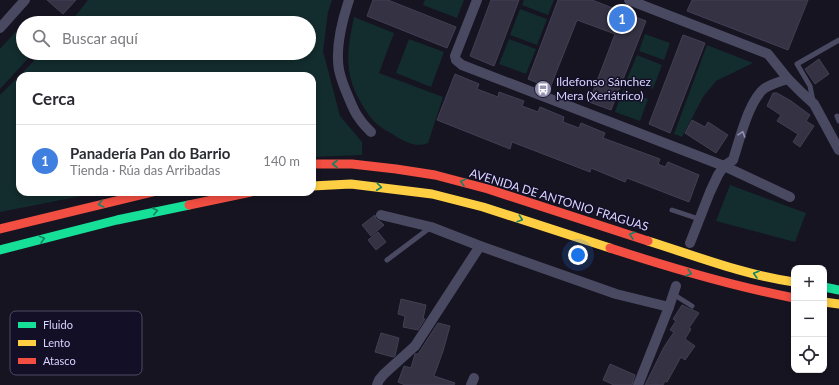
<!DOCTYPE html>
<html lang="es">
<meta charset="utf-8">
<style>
:root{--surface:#fff;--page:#f7f7f7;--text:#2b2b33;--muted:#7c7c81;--line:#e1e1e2;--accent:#9591b1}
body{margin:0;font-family:Lato,sans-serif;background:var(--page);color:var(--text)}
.controls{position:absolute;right:12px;bottom:12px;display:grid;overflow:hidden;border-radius:8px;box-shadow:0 2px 6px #0003}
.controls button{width:36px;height:36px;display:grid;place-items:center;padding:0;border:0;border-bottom:1px solid var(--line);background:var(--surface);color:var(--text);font:20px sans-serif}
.you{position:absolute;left:578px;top:255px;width:14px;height:14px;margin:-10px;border:3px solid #fff;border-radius:50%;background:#1a73e8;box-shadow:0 0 0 6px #1a73e833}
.badge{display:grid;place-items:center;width:26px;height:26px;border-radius:50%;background:var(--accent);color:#fff;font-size:13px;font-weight:700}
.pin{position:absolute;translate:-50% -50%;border:2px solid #fff;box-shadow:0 1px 4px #0006}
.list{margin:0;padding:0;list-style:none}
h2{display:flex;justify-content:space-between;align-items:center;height:52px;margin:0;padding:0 16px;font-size:17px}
h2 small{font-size:13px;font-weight:400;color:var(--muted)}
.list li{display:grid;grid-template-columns:26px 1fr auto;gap:12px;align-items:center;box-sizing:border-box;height:72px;padding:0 16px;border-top:1px solid var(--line)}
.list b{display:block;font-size:15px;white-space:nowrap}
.list p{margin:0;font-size:13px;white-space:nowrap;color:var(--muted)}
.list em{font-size:13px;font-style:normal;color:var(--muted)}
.icon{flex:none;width:22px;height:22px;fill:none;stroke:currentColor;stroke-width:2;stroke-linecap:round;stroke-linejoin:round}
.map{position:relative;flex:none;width:839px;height:385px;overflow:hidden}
.search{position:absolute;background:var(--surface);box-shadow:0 2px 6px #0003;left:16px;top:16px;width:300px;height:44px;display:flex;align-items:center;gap:10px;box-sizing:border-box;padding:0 14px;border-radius:22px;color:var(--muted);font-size:15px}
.panel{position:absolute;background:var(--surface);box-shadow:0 2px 6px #0003;left:16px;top:72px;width:300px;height:124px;border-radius:12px}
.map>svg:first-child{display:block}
.green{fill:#132c2d}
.building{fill:#343243;stroke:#433f54}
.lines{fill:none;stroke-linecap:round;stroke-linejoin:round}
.lane{stroke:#4a4962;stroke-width:5}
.street{stroke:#4a4962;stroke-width:10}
.fast{stroke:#16e098;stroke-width:9}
.slow{stroke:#ffcf43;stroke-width:9}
.jam{stroke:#f24e42;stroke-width:9}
.oneway{stroke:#928eb0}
.oneway2{stroke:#158265}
.labels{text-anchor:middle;stroke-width:3;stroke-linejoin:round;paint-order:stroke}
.poi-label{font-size:12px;fill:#d9d4ff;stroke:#130f26;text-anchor:start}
.street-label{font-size:12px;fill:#d9d4ff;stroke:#130f26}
.key{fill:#130f26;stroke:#4e4a67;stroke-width:1}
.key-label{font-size:11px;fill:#d9d4ff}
</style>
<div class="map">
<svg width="839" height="385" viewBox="0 0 839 385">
<rect width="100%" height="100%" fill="#161421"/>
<g class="green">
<polygon points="88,0 332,0 328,12 323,51 340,116 362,142 362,155 312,157 312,76 20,76 20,192 102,192 0,212 0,95 42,53 309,53 309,23 70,23"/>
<polygon points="425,0 464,0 457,18 423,5"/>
<polygon points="524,0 554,0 548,15 522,5"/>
<polygon points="520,9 547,19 537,45 510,35"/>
<path d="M354,17L394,33L379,73L443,97L428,143C415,148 405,142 394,135C389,132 383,129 378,125C372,120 367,113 363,106C343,74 347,51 354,17Z"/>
<polygon points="21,26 23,28 23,53 33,53 0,89 0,49"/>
<polygon points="645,34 670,43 664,60 639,51"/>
<polygon points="409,39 444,52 431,87 396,73"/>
<polygon points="509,39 536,49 526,74 499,64"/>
<polygon points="707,45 753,63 716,81 703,97 682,137 674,134"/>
<polygon points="637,55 662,65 653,89 627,79"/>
<polygon points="623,90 648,99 640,121 615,112"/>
<polygon points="730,185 806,213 795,242 716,221"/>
</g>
<g class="building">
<polygon points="47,0 76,0 63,14"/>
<polygon points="373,0 388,0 456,27 447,48 367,16"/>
<polygon points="491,0 519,0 494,66 470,56"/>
<polygon points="558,0 592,0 646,21 611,110 589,102 615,34 577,20 550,88 528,79"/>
<polygon points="692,0 808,0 788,50 687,11"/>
<polygon points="683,35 705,43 670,133 649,124"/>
<polygon points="819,59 829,74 815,84 805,69"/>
<polygon points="455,74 479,84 477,89 498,97 499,92 524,101 522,106 538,112 540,107 564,117 563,122 579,128 581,123 605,133 603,138 660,159 658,164 665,167 668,162 699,175 689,202 627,178 625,182 591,168 590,172 512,142 510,149 437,120"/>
<polygon points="773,93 777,93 791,101 810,115 806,121 814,126 800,147 793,142 798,134 777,121 781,115 767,106"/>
<polygon points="692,120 705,127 708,122 728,135 716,153 685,133"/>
<polygon points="375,215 376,219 381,222 384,225 371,236 362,225"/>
<polygon points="378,232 386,242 376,250 368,240"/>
<polygon points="401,299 426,305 423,319 425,319 418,330 403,327 405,316 398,314"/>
<polygon points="682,305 690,309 693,310 699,313 689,328 691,329 685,339 695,346 685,360 681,357 667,382 665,381 663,385 645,385 664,347 674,332 670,330 676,321 673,319"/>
<polygon points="438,323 450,326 443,351 434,376 455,383 454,385 405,385 398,382 404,366 411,368 415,354 418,354"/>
<polygon points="381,333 399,338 395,356 393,357 375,352"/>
<polygon points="610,364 635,375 632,385 614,385 603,380"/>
</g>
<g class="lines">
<g class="lane">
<polyline points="813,101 810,86 797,64 839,40"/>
<polyline points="837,116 839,121"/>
<polyline points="672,210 699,219"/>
<polyline points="387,260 431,227"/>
<polyline points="673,294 692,306"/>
</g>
<g class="street">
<path d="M349,0C342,21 335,47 339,70C341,79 344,87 348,96C351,103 354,112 359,118C362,123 367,128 371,132"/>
<polyline points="477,0 455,56 456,60 462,65 724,166 790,197"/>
<polyline points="629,0 768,54 788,79 801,92 814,104 839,150"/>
<polyline points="0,28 25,0"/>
<polyline points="381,215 431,227 480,246 616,294 669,307"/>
<path d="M690,243L710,192L718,175L724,166L733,160C739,142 749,99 765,88C772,84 781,81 788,79"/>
<polyline points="377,385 379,380 384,374 415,346 480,246"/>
<polyline points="471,385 474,378"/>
<polyline points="638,385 669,307 676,286"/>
</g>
<g class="fast">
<polyline points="0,250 117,220 189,205"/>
<polyline points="824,287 839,290"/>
</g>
<g class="slow">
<polyline points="312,186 351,184 432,194 483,207 610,248"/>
<path d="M648,241C696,256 744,275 794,282"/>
<polyline points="824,302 839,304"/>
</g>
<g class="jam">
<polyline points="312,164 352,164 396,169 435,175 488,189 648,241"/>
<polyline points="189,205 251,192"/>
<polyline points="0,229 153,192"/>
<path d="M610,248C671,268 732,286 794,298"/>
</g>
</g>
<defs><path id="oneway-chevron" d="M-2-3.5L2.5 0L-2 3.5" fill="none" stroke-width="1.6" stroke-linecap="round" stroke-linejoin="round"/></defs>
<use class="oneway" href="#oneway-chevron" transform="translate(742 134) rotate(-72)"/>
<g class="oneway2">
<use href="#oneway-chevron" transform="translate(335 164) rotate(-180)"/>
<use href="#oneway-chevron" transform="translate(463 182) rotate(-165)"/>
<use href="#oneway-chevron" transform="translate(379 187) rotate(6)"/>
<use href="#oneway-chevron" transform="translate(101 204) rotate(166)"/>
<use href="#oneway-chevron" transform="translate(155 211) rotate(-12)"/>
<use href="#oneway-chevron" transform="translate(520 219) rotate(18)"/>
<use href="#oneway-chevron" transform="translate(632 235) rotate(-163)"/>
<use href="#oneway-chevron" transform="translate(42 239) rotate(-15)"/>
<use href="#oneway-chevron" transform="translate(689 273) rotate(16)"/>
<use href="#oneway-chevron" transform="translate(756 274) rotate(-164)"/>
</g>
<defs>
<g id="bus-disc" transform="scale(0.9)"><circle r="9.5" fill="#9591b1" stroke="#130f26"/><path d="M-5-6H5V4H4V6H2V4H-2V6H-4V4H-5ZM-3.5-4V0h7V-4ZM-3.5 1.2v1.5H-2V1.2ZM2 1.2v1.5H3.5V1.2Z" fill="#fff"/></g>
</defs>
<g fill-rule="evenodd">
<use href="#bus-disc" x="543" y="89"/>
</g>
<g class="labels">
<g class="poi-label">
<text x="556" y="86">Ildefonso Sánchez<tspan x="556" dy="14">Mera (Xeriátrico)</tspan></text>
</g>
<g class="street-label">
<text transform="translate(559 200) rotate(17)" y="4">AVENIDA DE ANTONIO FRAGUAS</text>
</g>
</g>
<rect x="10" y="311" width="132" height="64" rx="6" class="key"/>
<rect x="18" y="322" width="18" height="6" fill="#16e098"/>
<rect x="18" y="340" width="18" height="6" fill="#ffcf43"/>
<rect x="18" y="358" width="18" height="6" fill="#f24e42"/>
<g class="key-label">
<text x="43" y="329">Fluido</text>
<text x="43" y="347">Lento</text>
<text x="43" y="365">Atasco</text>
</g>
</svg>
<div class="controls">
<button>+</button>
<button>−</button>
<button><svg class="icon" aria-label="locate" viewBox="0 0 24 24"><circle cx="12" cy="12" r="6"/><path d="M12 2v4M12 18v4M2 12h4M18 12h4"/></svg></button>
</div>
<div class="you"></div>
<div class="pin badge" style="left:622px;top:19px;background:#3f7fe0">1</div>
<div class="search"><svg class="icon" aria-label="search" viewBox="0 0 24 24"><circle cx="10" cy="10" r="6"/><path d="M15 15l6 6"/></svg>Buscar aquí</div>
<section class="panel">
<h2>Cerca<small></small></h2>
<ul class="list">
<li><span class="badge" style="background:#3f7fe0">1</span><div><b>Panadería Pan do Barrio</b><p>Tienda · Rúa das Arribadas</p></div><em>140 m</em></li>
</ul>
</section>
</div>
